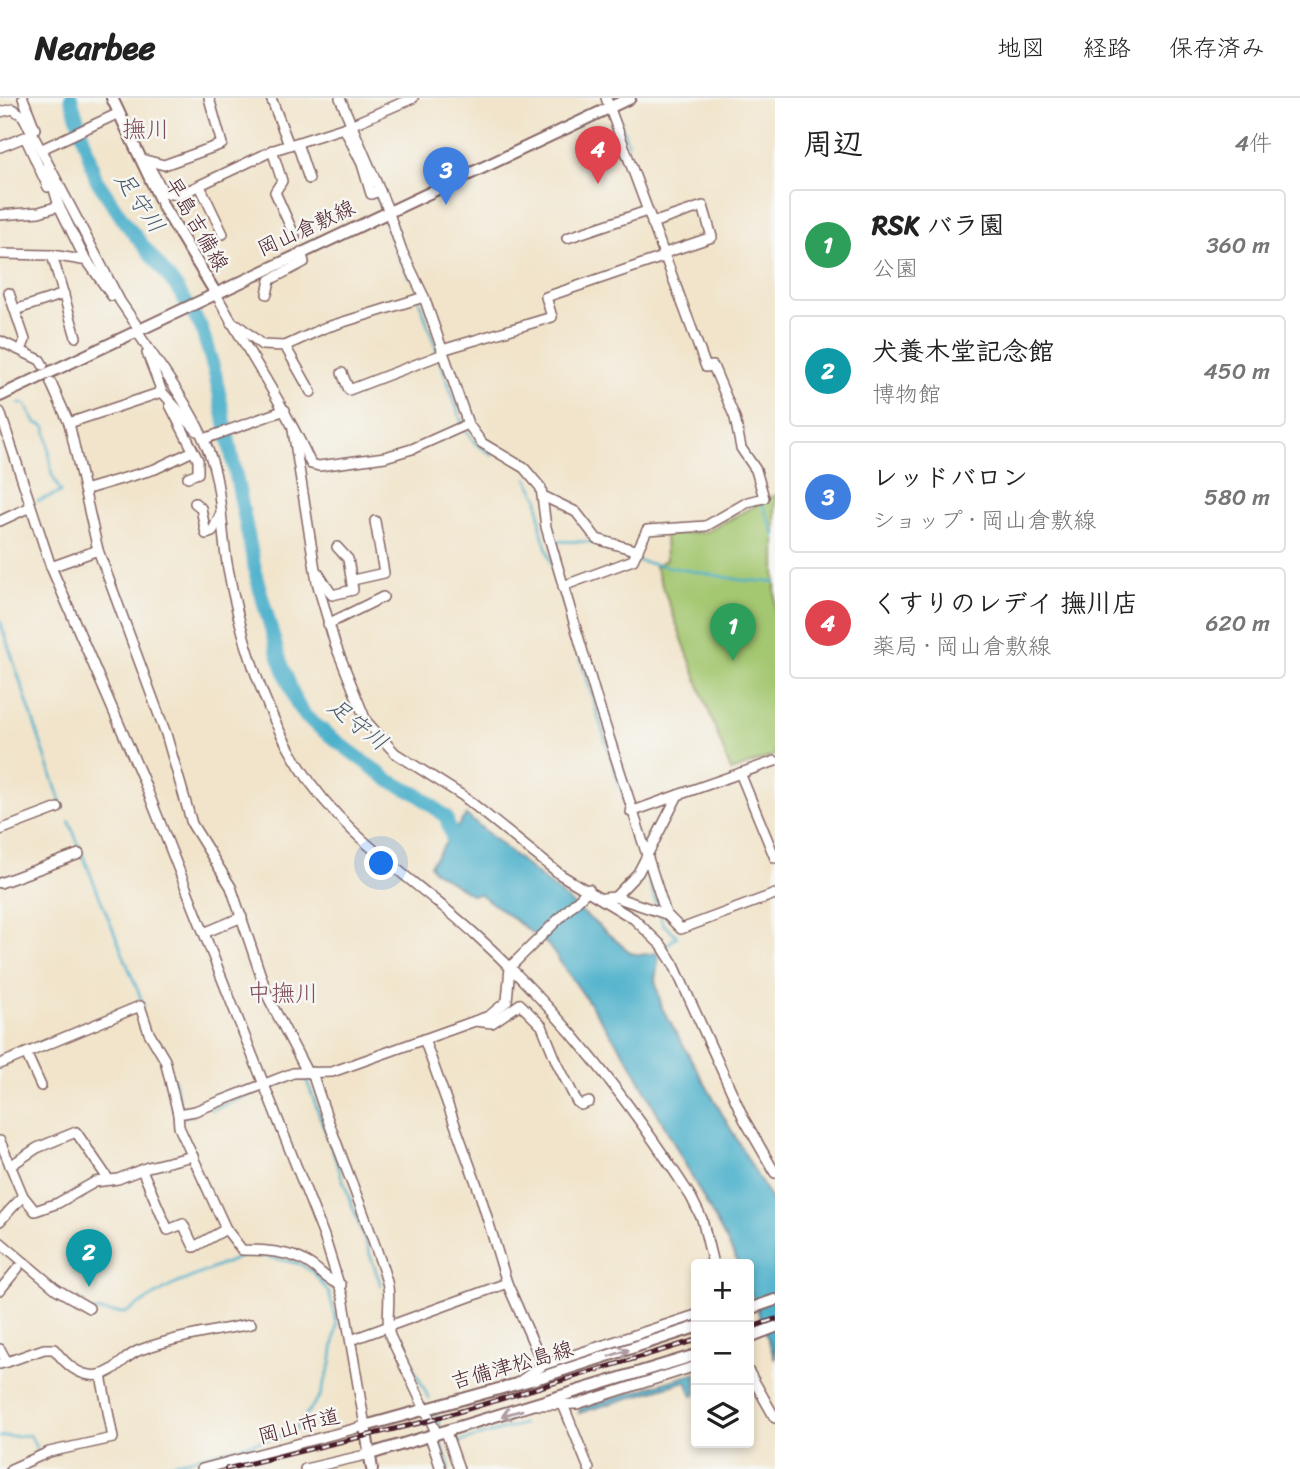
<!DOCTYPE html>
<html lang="ja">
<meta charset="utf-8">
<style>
:root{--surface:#fff;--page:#f2f2f2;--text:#222;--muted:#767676;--line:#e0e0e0;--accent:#2563eb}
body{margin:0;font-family:Sriracha,"Klee One",sans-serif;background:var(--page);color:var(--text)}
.controls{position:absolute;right:21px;bottom:21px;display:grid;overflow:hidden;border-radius:7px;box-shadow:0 4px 10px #0003}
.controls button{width:63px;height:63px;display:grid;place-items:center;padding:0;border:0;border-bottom:2px solid var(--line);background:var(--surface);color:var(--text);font:35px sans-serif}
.you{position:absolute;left:382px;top:766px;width:24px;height:24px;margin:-18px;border:5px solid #fff;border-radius:50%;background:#1a73e8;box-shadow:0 0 0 10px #1a73e833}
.badge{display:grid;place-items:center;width:46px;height:46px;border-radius:50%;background:var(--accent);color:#fff;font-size:23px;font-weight:700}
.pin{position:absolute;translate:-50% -58px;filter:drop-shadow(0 2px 4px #0008)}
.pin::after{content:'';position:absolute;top:37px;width:24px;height:21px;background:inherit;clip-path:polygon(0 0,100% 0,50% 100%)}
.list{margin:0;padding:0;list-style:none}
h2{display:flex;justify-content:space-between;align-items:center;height:91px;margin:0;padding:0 28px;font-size:30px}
h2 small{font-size:23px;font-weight:400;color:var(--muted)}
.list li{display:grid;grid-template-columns:46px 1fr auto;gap:21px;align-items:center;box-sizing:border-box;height:112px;margin:0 14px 14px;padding:0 14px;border:2px solid var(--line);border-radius:7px}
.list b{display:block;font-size:26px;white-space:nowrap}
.list p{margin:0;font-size:23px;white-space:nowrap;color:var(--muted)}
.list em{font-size:23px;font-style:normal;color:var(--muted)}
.icon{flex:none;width:38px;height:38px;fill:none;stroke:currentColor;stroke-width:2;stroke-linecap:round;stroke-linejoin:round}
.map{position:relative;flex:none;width:775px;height:1371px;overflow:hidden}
header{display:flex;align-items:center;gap:42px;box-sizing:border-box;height:98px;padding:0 35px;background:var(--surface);border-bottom:2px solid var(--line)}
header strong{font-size:33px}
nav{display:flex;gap:38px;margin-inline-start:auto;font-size:24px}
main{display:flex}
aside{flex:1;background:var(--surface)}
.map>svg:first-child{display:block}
.green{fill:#a4c771;stroke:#77734e;stroke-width:2}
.water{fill:#4cb0cb;stroke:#4b687b;stroke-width:2}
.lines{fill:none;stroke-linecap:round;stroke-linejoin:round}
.stream{stroke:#4cb0cb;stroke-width:2.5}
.river{stroke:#4cb0cb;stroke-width:14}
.minor-casing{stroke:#846463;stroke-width:12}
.major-casing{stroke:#846463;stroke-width:14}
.minor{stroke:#fff;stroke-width:9}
.major{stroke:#fff;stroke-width:10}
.rail-casing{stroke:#4a1f2b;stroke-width:5}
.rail{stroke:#f6f6f2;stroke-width:2.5;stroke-dasharray:8;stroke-linecap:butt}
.oneway{stroke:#ae9aa0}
.labels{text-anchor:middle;stroke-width:5;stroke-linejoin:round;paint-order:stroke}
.street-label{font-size:21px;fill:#4a1f2b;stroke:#f6f6f2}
.water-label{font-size:23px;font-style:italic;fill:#4b596b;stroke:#f6f6f2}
.quarter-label{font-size:24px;fill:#804b5b;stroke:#f6f6f2}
</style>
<header>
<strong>Nearbee</strong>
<nav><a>地図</a><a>経路</a><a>保存済み</a></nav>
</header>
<main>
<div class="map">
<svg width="775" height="1371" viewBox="0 0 775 1371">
<rect width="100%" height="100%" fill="#f6f6f2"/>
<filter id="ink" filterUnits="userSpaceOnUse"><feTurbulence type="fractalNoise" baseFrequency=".0143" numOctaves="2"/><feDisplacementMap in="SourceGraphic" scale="14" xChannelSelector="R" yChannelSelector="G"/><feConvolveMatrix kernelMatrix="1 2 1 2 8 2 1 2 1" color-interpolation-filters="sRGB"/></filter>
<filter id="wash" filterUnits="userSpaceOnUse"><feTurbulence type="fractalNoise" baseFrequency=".00686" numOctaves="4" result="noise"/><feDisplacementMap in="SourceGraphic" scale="28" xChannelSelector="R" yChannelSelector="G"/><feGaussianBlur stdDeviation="1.57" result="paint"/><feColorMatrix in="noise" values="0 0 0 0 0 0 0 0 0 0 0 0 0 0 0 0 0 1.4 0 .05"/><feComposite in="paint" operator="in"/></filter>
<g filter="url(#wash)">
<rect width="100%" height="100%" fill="#f1e4ca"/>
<polygon class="green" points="775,397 775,657 731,673 655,468 666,462 665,436 706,434"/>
<g class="water">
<polygon points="466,717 631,855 640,857 656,855 659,859 655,882 662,910 775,1109 775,1261 749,1188 749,1166 739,1166 630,964 576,886 548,847 480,796 472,797 433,772 430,767"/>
<polygon points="696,1275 696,1296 692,1298 686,1283 579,1315 580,1310"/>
</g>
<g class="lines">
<g class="stream">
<polyline points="615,9 628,46"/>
<polyline points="375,96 382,113"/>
<polyline points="384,119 397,155 410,180"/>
<polyline points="416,193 462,325"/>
<polyline points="697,233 710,266"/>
<polyline points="19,305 25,306 35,324 46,329 52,377 61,394 38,403"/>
<polyline points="465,331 476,346 493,357"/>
<polyline points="482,339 509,356"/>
<polyline points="529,370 546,382 550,399"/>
<polyline points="527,380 538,400 541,432 642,761"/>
<polyline points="761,402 775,438"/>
<polyline points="554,443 591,444 630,461"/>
<polyline points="637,463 741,482 775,484"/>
<polyline points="0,523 63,711"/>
<polyline points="69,723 144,908"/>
<polyline points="645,771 658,811"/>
<polyline points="660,817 663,826 677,838 666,848"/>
<polyline points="158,943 165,955"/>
<polyline points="174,981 179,1002"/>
<polyline points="275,988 298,979 307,983 381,1187"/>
<polyline points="211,1012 257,994"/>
<polyline points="182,1019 194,1017"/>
<polyline points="57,1197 82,1211"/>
<polyline points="91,1213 125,1215 171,1188 245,1157 258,1157 300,1166 314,1175 329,1195 337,1225 331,1266 320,1298 292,1335 151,1371"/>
<polyline points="393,1229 429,1301"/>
<polyline points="435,1315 440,1328"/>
<polyline points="0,1339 30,1337 39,1356"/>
<polyline points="66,1346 107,1337"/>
<polyline points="452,1346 523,1326"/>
<polyline points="442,1348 450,1371"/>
</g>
<polyline class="river" points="71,0 96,81 126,126 177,190 201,229 215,275 257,481 278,556 296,604 306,619 326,635 390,683 419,697 446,719 454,746 462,753"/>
</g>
</g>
<g filter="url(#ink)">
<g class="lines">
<g class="minor-casing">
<g id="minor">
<polyline points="23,0 35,31"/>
<polyline points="271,0 289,47"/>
<polyline points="340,0 386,107 402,153 424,199 468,326 482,345 524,370 541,390 546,429 597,602 666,816"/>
<polyline points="0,14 13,11 23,18 120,203 139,231"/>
<polyline points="344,30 362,66 371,96 380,93"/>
<polyline points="297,45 309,81"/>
<polyline points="0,49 25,39 48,89"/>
<polyline points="42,51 119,15"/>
<polyline points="272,52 282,83 275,94 295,139"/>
<polyline points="145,62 164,67 222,46 209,0"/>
<polyline points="149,68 164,95 179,97 274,52 346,29 413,0"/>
<polyline points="200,88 223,136"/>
<polyline points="59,108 83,157 112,198"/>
<polyline points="0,117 39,114 59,108 47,68"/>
<polyline points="652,125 703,108 712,139 662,156"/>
<polyline points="567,140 647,113"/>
<polyline points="0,156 52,157 88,163"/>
<polyline points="52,157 76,239"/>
<path d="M215,194C246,252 284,306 311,366L319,368L385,359L412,351L468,326"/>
<polyline points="9,195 25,242 21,252"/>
<polyline points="267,196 270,182 304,164 301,154"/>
<polyline points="15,212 64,196"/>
<polyline points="231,225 238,227 262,247 285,248 324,230 424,199"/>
<path d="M136,232C163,273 195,313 211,360C222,393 221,430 227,465C239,533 262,610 300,669C344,740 415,781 476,837C561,914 629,1002 691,1099L702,1121L713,1166"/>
<polyline points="0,243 40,262 43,267"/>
<polyline points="285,248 311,294"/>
<polyline points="442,252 552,219 546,199 663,159"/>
<polyline points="147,255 162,294 197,333"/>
<polyline points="342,275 349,292 443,256"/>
<polyline points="51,285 69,325 98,452 166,636 192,726 231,789 268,899 307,974"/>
<polyline points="170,307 198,362 198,375 188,379"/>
<polyline points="0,314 51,469 142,679 324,1138 343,1199 365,1328 202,1371"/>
<polyline points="69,325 162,294"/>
<polyline points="293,332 317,484 335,546 366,623 395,655 463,698 561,777 634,821 662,848 674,867 744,1021 775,1075"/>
<polyline points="204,341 285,312"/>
<polyline points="84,392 155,371 193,353"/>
<polyline points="543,398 576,414 597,441 638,453"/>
<polyline points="195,405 201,410 206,436 212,434 221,415"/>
<polyline points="0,423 30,409"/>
<polyline points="51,469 98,452"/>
<polyline points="318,475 332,497 353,492 348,461 337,449"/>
<polyline points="353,482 384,475 375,423"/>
<polyline points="563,488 633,462 647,432 706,428 748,404 764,400 756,372 741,350 735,320 713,268 706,269 606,0"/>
<polyline points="328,526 383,499"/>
<polyline points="740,675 775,760"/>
<polyline points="631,714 678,697"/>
<polyline points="0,732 58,710"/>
<polyline points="0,785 79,756"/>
<polyline points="615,799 666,816 681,831 775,796"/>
<polyline points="603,800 615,799 638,775 678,697 775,663"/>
<polyline points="204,835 242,819"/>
<polyline points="475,923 492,925 520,906 542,928 557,965 577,1004 581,1007 589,1004"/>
<polyline points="26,955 41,988"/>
<polyline points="0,966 140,908 149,935 165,962 178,1016"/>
<path d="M312,974C333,1045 366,1113 387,1184C392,1202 385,1220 390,1238L437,1336"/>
<polyline points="0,1043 23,1098 35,1113 58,1105 95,1084 118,1081 148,1069 193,1058"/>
<polyline points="10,1068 37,1050 76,1034 109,1082"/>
<polyline points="142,1072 168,1132 183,1126 194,1149 226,1131"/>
<polyline points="0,1123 23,1098"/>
<polyline points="0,1144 56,1191 89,1210"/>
<polyline points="507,1185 543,1267"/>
<path d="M341,1187C327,1183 320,1172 308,1165C289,1153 263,1152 242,1152L226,1131L179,1029L178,1016L195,1013L293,975L332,974L489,918L507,903L510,869L589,791"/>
<polyline points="0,1192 18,1170"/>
<polyline points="351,1242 507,1185 479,1093 424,941"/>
<polyline points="0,1251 7,1264 0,1266"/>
<path d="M7,1264L44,1251H54C65,1265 79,1280 99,1277C115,1275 125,1257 140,1252C176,1239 214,1233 251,1226"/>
<polyline points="749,1274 775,1320"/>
<polyline points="516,1286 543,1267 696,1217"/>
<polyline points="538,1307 577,1306 696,1268"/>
<polyline points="564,1309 589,1371"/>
<polyline points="446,1334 459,1371"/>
<polyline points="430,1338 441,1371"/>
<polyline points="11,1371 49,1354 113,1340 101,1277"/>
<polyline points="305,1371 370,1356"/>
</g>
</g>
<g class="major-casing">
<g id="major">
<polyline points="112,0 164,110 215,194"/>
<polyline points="0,298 630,0"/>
<polyline points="749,1211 775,1202"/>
<polyline points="749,1239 775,1229"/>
<polyline points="370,1356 696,1257"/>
<polyline points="372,1371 365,1328 542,1279 696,1229"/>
</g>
</g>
<use href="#minor" class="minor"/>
<use href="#major" class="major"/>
<g class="rail-casing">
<g id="rail">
<polyline points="749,1230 775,1221"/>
<polyline points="226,1371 428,1323 696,1242"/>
</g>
</g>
<use href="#rail" class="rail"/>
</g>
<defs><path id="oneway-shaft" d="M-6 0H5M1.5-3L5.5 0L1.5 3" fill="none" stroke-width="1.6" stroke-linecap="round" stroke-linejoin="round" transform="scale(1.75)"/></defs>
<g class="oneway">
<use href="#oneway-shaft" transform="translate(619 1255) rotate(-18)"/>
<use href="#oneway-shaft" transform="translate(512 1315) rotate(164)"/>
</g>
</g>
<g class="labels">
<g class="street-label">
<text transform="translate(197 126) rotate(60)" y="7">早島吉備線</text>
<text transform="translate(306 130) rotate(-25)" y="7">岡山倉敷線</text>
<text transform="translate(512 1267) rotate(-16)" y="7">吉備津松島線</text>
<text transform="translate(299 1328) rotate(-15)" y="7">岡山市道</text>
</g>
<g class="water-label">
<text transform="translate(140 104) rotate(55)" y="8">足守川</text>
<text transform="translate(358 626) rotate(38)" y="8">足守川</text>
</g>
<g class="quarter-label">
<text x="146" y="39">撫川</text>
<text x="283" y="903">中撫川</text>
</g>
</g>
</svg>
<div class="controls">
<button>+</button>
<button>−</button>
<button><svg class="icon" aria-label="layers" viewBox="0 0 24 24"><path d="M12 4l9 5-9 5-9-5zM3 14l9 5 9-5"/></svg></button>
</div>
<div class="you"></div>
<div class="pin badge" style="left:733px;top:563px;background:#2e9e5b">1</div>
<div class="pin badge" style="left:89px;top:1189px;background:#0f9aa8">2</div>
<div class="pin badge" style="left:446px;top:107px;background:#3f7fe0">3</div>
<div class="pin badge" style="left:598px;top:86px;background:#e0444e">4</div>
</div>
<aside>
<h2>周辺<small>4件</small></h2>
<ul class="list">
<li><span class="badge" style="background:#2e9e5b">1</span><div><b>RSK バラ園</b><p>公園</p></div><em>360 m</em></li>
<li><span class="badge" style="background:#0f9aa8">2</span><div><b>犬養木堂記念館</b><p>博物館</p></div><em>450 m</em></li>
<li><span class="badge" style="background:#3f7fe0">3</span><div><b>レッドバロン</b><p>ショップ · 岡山倉敷線</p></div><em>580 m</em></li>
<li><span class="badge" style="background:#e0444e">4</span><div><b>くすりのレデイ 撫川店</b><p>薬局 · 岡山倉敷線</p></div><em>620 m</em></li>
</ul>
</aside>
</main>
